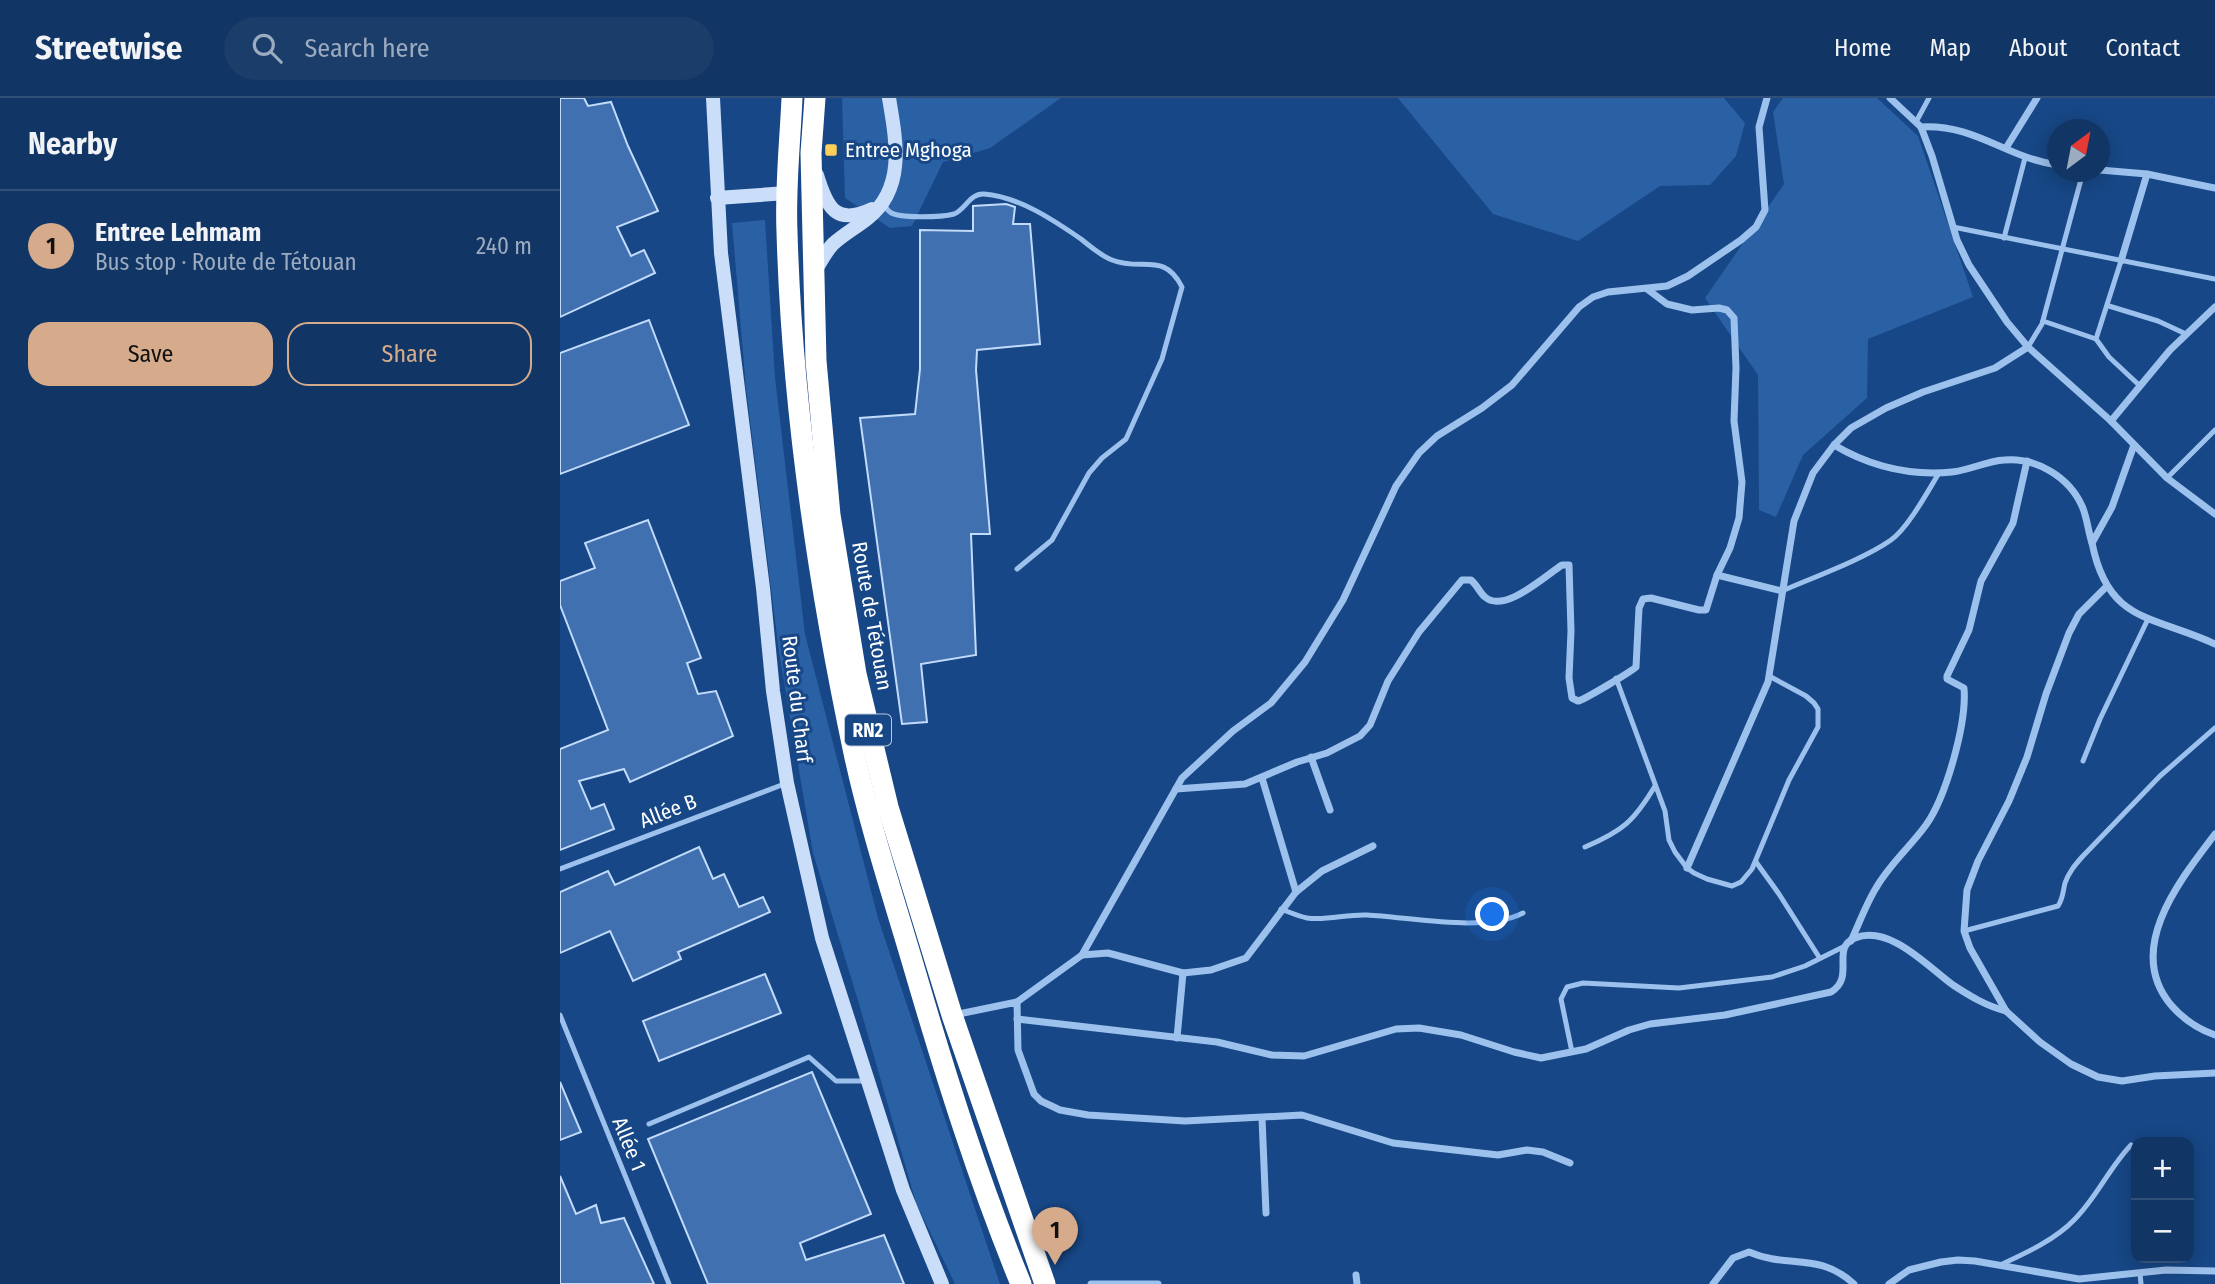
<!DOCTYPE html>
<meta charset="utf-8">
<style>
:root{--surface:#113564;--page:#1a3d6a;--text:#f1f3f6;--muted:#9cabbf;--line:#305078;--accent:#d6ab8b}
body{margin:0;font-family:"Fira Sans Condensed",sans-serif;background:var(--page);color:var(--text)}
.controls{position:absolute;right:21px;bottom:21px;display:grid;overflow:hidden;border-radius:14px;box-shadow:0 4px 18px #0003}
.controls button{width:63px;height:63px;display:grid;place-items:center;padding:0;border:0;border-bottom:2px solid var(--line);background:var(--surface);color:var(--text);font:35px sans-serif}
.compass{position:absolute;left:1487px;top:21px;width:63px;height:63px;border-radius:50%;background:var(--surface);box-shadow:0 4px 18px #0003;rotate:32deg}
.you{position:absolute;left:933px;top:817px;width:24px;height:24px;margin:-18px;border:5px solid #fff;border-radius:50%;background:#1a73e8;box-shadow:0 0 0 10px #1a73e833}
.badge{display:grid;place-items:center;width:46px;height:46px;border-radius:50%;background:var(--accent);color:#111;font-size:23px;font-weight:700}
.pin{position:absolute;translate:-50% -58px;filter:drop-shadow(0 2px 4px #0008)}
.pin::after{content:'';position:absolute;top:37px;width:24px;height:21px;background:inherit;clip-path:polygon(0 0,100% 0,50% 100%)}
.list{margin:0;padding:0;list-style:none}
h2{display:flex;justify-content:space-between;align-items:center;height:91px;margin:0;padding:0 28px;font-size:30px}
h2 small{font-size:23px;font-weight:400;color:var(--muted)}
.list li{display:grid;grid-template-columns:46px 1fr auto;gap:21px;align-items:center;box-sizing:border-box;height:112px;padding:0 28px;border-top:2px solid var(--line)}
.list b{display:block;font-size:26px;white-space:nowrap}
.list p{margin:0;font-size:23px;white-space:nowrap;color:var(--muted)}
.list em{font-size:23px;font-style:normal;color:var(--muted)}
.actions{display:flex;gap:14px;padding:21px 28px}
.actions a{flex:1;padding:16px 0;border:2px solid var(--accent);border-radius:21px;text-align:center;font-size:24px;color:var(--accent)}
.actions .main{background:var(--accent);color:#111}
.icon{flex:none;width:38px;height:38px;fill:none;stroke:currentColor;stroke-width:2;stroke-linecap:round;stroke-linejoin:round}
.map{position:relative;flex:none;width:1655px;height:1186px;overflow:hidden}
header{display:flex;align-items:center;gap:42px;box-sizing:border-box;height:98px;padding:0 35px;background:var(--surface);border-bottom:2px solid var(--line)}
header strong{font-size:33px}
nav{display:flex;gap:38px;margin-inline-start:auto;font-size:24px}
.search{width:490px;height:63px;background:var(--page);display:flex;align-items:center;gap:18px;box-sizing:border-box;padding:0 24px;border-radius:38px;color:var(--muted);font-size:26px}
main{display:flex}
aside{flex:1;background:var(--surface)}
.map>svg:first-child{display:block}
.green{fill:#2a60a4}
.building{fill:#4070af;stroke:#c2dbfa;stroke-width:2}
.lines{fill:none;stroke-linecap:round;stroke-linejoin:round}
.lane{stroke:#9dc1ed;stroke-width:5}
.street{stroke:#9dc1ed;stroke-width:7}
.secondary{stroke:#cadef9;stroke-width:14}
.highway{stroke:#fff;stroke-width:21}
.poi-dot{fill:#ffd059;stroke:#174786;stroke-width:2.5}
.labels{text-anchor:middle;stroke-width:6;stroke-linejoin:round;paint-order:stroke}
.shield{fill:#174786;stroke:#b9c8db;stroke-width:2}
.shield-label{font-size:19px;font-weight:bold;fill:#fff}
.poi-label{font-size:21px;fill:#fff;stroke:#174786;text-anchor:start}
.street-label{font-size:21px;fill:#fff;stroke:#174786}
</style>
<header>
<strong>Streetwise</strong>
<div class="search"><svg class="icon" aria-label="search" viewBox="0 0 24 24"><circle cx="10" cy="10" r="6"/><path d="M15 15l6 6"/></svg>Search here</div>
<nav><a>Home</a><a>Map</a><a>About</a><a>Contact</a></nav>
</header>
<main>
<aside>
<h2>Nearby<small></small></h2>
<ul class="list">
<li><span class="badge">1</span><div><b>Entree Lehmam</b><p>Bus stop · Route de Tétouan</p></div><em>240 m</em></li>
</ul>
<div class="actions"><a class="main">Save</a><a>Share</a></div>
</aside>
<div class="map">
<svg width="1655" height="1186" viewBox="0 0 1655 1186">
<rect width="100%" height="100%" fill="#174786"/>
<g class="green">
<polygon points="282,0 501,0 430,50 383,64 352,128 330,130 285,100"/>
<polygon points="838,0 1164,0 1185,25 1176,58 1150,87 1100,88 1018,143 933,116"/>
<polygon points="1223,0 1317,0 1358,38 1413,199 1308,241 1307,300 1243,357 1216,419 1199,412 1198,277 1145,200 1224,86 1213,14"/>
<polygon points="205,122 215,279 245,536 318,820 440,1186 395,1186 356,1105 299,906 253,755 219,554 186,290 172,125"/>
</g>
<g class="building">
<polygon points="0,0 24,0 28,8 51,4 68,48 98,113 57,129 71,158 84,152 95,175 0,219"/>
<polygon points="446,106 455,109 453,126 470,126 480,246 417,252 416,272 430,436 411,436 416,557 361,566 367,624 342,626 300,320 355,316 360,271 360,132 413,133 413,108"/>
<polygon points="89,222 129,327 0,376 0,255"/>
<polygon points="88,422 141,560 127,565 138,596 156,593 173,638 70,684 64,671 19,683 31,711 44,706 54,731 0,752 0,651 48,632 0,507 0,483 35,470 25,445"/>
<polygon points="139,749 153,781 164,776 179,809 203,799 210,814 118,854 121,861 73,883 50,833 0,855 0,794 48,773 55,787"/>
<polygon points="205,876 221,915 99,963 83,923"/>
<polygon points="252,974 311,1116 240,1145 246,1162 324,1137 344,1186 148,1186 88,1041"/>
<polygon points="0,984 21,1034 0,1042"/>
<polygon points="0,1078 16,1116 36,1107 41,1125 64,1120 94,1186 0,1186"/>
</g>
<g class="lines">
<g class="lane">
<polyline points="1356,24 1369,0"/>
<path d="M323,106C326,109 327,112 330,114C338,121 383,119 394,116C405,112 410,95 424,96C459,99 492,121 521,141C530,148 541,158 552,162C582,174 604,153 622,189L602,261L566,341L542,360L529,375L492,442L457,471"/>
<polyline points="1393,129 1655,181"/>
<polyline points="1444,140 1465,60"/>
<polyline points="1561,163 1536,241 1549,259 1579,287"/>
<polyline points="1549,208 1598,223 1626,236"/>
<polyline points="1483,223 1536,241"/>
<polyline points="1468,249 1482,226 1523,74"/>
<polyline points="1607,380 1655,332"/>
<path d="M1222,493C1254,479 1304,461 1331,442C1348,430 1368,393 1379,375"/>
<polyline points="1056,580 1105,713 1109,742 1115,754 1127,770 1134,775 1147,781 1172,788 1181,784 1192,771 1229,682 1258,629 1258,611 1254,605 1246,598 1209,578"/>
<polyline points="1523,663 1540,621 1588,521"/>
<path d="M1025,749C1063,733 1074,723 1095,688"/>
<polyline points="1196,764 1219,796 1259,859"/>
<polyline points="0,771 227,685"/>
<path d="M721,811C729,814 738,818 747,820C766,823 787,816 807,817C850,819 924,835 963,815"/>
<path d="M1404,833L1498,808C1503,801 1503,793 1505,785C1509,774 1515,767 1522,759L1600,678L1655,630"/>
<polyline points="0,917 109,1186"/>
<polyline points="1012,954 1001,901 1007,889 1023,885 1119,890 1212,879 1245,868 1285,848"/>
<polyline points="89,1026 249,959 276,983 306,983"/>
<path d="M1440,1167C1466,1155 1495,1142 1515,1121C1537,1099 1549,1070 1571,1047"/>
<polyline points="1580,1175 1581,1186"/>
</g>
<g class="street">
<polyline points="1330,0 1361,29 1372,58 1397,142 1409,167 1447,224 1468,249 1551,323 1607,380 1655,416"/>
<path d="M1361,29C1416,26 1446,60 1498,67"/>
<polyline points="1446,50 1477,0"/>
<polyline points="1540,72 1587,76 1655,90"/>
<polyline points="1561,163 1587,76"/>
<polyline points="1087,191 1107,206 1132,212 1159,210 1167,212 1174,220 1176,270 1174,323 1182,384 1179,420 1170,450 1157,477 1222,493"/>
<polyline points="1551,323 1610,252 1655,209"/>
<path d="M1274,347C1311,369 1349,378 1392,374C1410,372 1427,363 1444,362C1476,359 1509,379 1522,408C1527,419 1528,433 1532,445L1552,409L1574,347"/>
<path d="M1532,445C1548,525 1592,517 1655,546"/>
<polyline points="1546,489 1519,516 1509,535 1486,596 1467,659 1449,703 1418,763 1407,792 1404,833 1410,850 1446,913 1480,944 1511,966 1538,979 1562,983 1595,978 1655,975"/>
<polyline points="751,659 770,712"/>
<polyline points="702,680 736,794"/>
<path d="M616,691L685,686L737,664L767,655L800,638L810,627L828,583L859,534L902,482H911C917,487 920,495 925,499C944,516 985,478 1002,467H1009L1011,533L1009,580L1012,600L1018,603C1024,602 1072,573 1076,569L1079,510L1083,501L1091,500L1139,512H1146L1157,477"/>
<path d="M1655,736C1620,782 1564,851 1611,907C1623,921 1638,931 1655,937"/>
<polyline points="1127,770 1208,584 1234,423 1253,375 1274,347 1291,330 1326,310 1363,294 1435,270 1468,249"/>
<path d="M1291,843C1299,826 1306,806 1316,790C1329,767 1350,749 1366,727C1386,699 1407,625 1404,590L1387,581V578L1409,532L1421,483L1453,425L1467,363"/>
<polyline points="522,857 622,680 673,633 711,605 745,564 783,502 836,388 859,355 877,338 922,310 952,287 1019,209 1033,199 1048,194 1107,188 1128,178 1181,142 1196,129 1205,112 1199,29 1207,0"/>
<polyline points="457,904 522,857 548,855 623,875 651,872 686,860 736,794 762,773 813,748"/>
<polyline points="394,917 457,904 458,952 474,996 481,1003 500,1012 528,1017 625,1023 742,1017 833,1045 938,1057 967,1052 983,1054 1010,1065"/>
<path d="M457,921L657,944L712,957L744,958L836,931L859,930L901,937L954,954L981,960L1026,951L1069,932L1090,926L1165,917L1271,894C1296,879 1270,850 1295,840C1330,826 1369,870 1393,887C1410,898 1426,908 1446,913"/>
<polyline points="617,940 623,875"/>
<polyline points="702,1020 706,1115"/>
<polyline points="796,1177 797,1186"/>
<polyline points="531,1186 598,1186"/>
<path d="M1153,1186L1173,1160L1189,1154C1228,1171 1258,1153 1294,1186"/>
<polyline points="1329,1186 1349,1172 1381,1164 1398,1162 1415,1163 1519,1181 1606,1172 1655,1173"/>
</g>
<g class="secondary">
<polyline points="153,0 161,155 203,490 213,593 227,685 262,840 343,1092 382,1186"/>
<path d="M257,77C267,110 276,128 312,111"/>
<polyline points="157,100 227,95"/>
<path d="M255,173C261,164 266,153 273,146C284,136 297,129 308,120C346,90 336,42 329,0"/>
</g>
<g class="highway">
<path d="M232,0C230,45 225,90 227,134C232,309 258,485 294,655C310,729 334,801 355,873C386,979 419,1084 461,1186"/>
<polyline points="255,0 251,55 256,263 270,417 296,576 328,709 392,917 485,1186"/>
</g>
</g>
<rect class="poi-dot" x="264" y="45" width="14" height="14" rx="3.5"/>
<g class="labels">
<rect class="shield" x="285" y="616.5" width="46" height="31" rx="5"/>
<g class="shield-label">
<text x="308" y="639">RN2</text>
</g>
<g class="poi-label">
<text x="285" y="59">Entree Mghoga</text>
</g>
<g class="street-label">
<text transform="translate(312 518) rotate(80)" y="7">Route de Tétouan</text>
<text transform="translate(237 601) rotate(83)" y="7">Route du Charf</text>
<text transform="translate(108 713) rotate(-21)" y="7">Allée B</text>
<text transform="translate(69 1046) rotate(68)" y="7">Allée 1</text>
</g>
</g>
</svg>
<div class="controls">
<button>+</button>
<button>−</button>
</div>
<svg class="compass" viewBox="-18 -18 36 36"><path d="M0-13l5 13h-10z" fill="#e53935"/><path d="M0 13l5-13h-10z" fill="#9cabbf"/></svg>
<div class="you"></div>
<div class="pin badge" style="left:495px;top:1167px">1</div>
</div>
</main>
